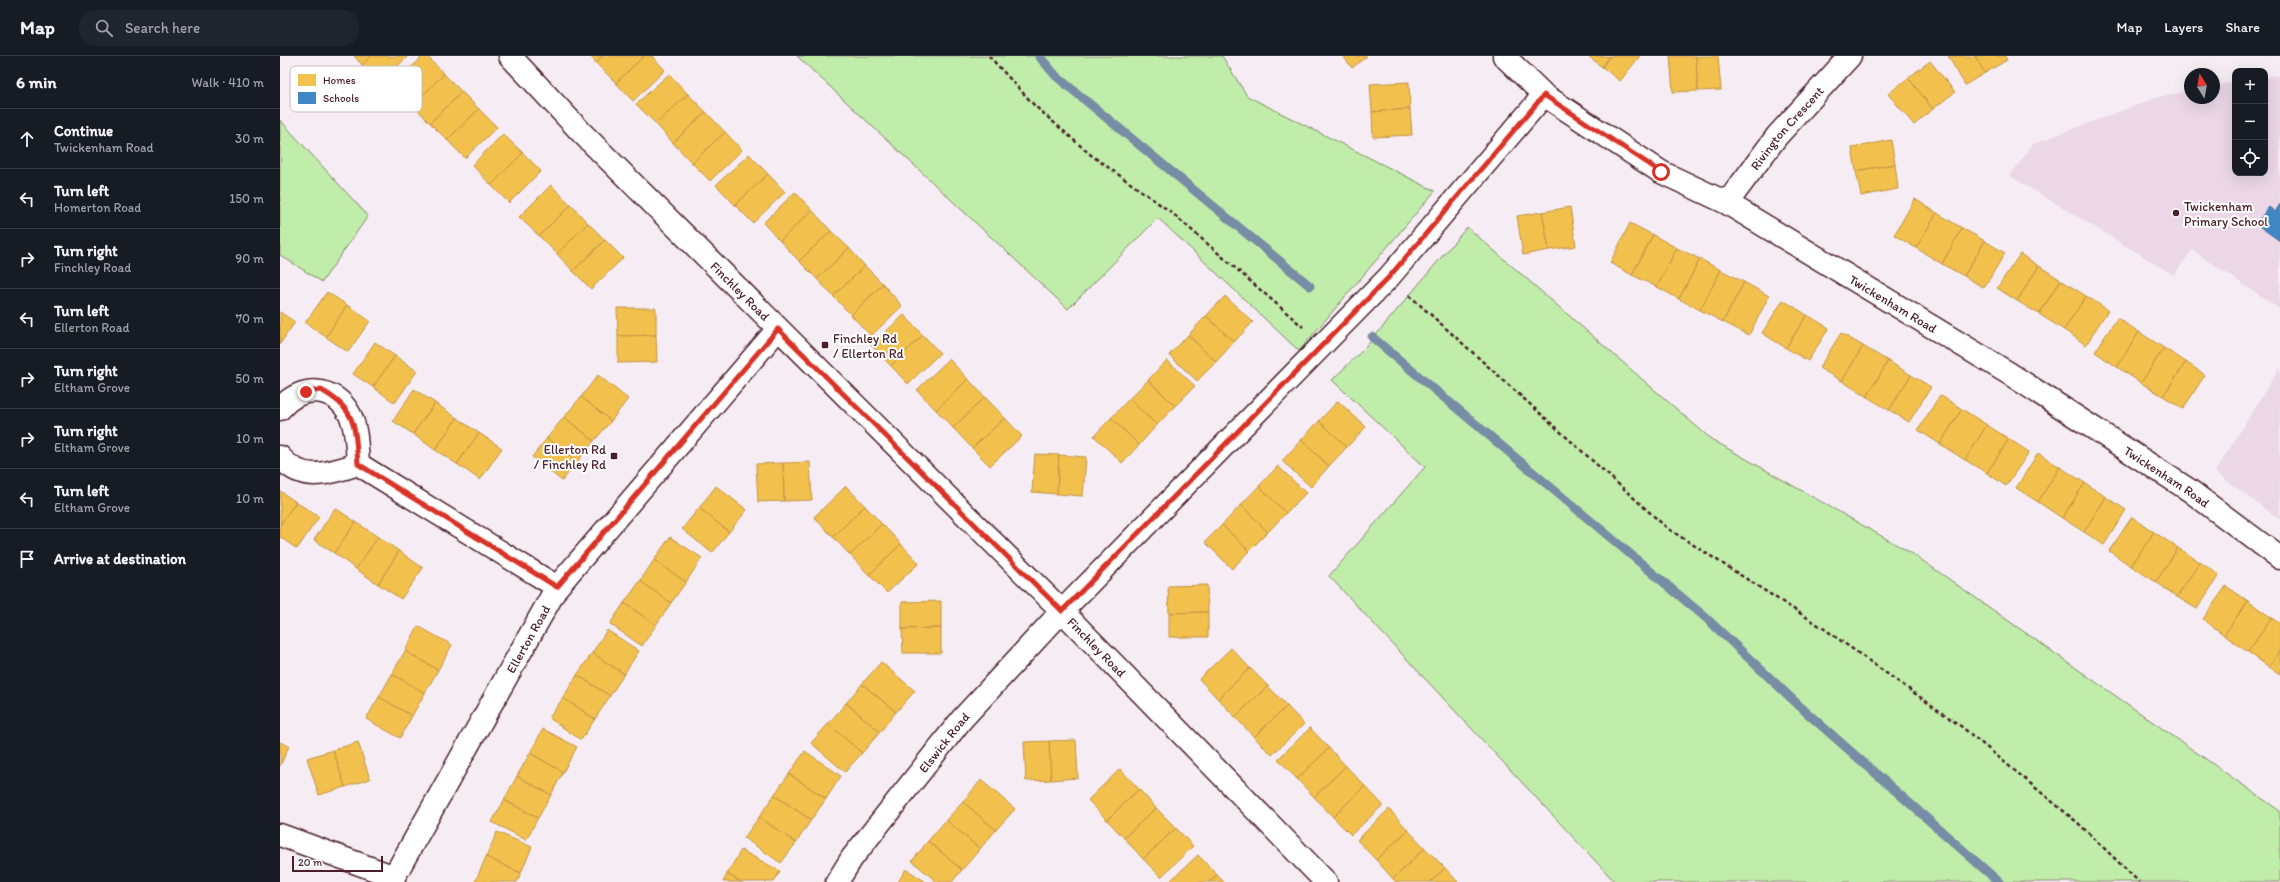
<!DOCTYPE html>
<meta charset="utf-8">
<style>
:root{--surface:#171b24;--page:#20242c;--text:#f1f3f6;--muted:#9ea1a6;--line:#363941}
body{margin:0;font-family:Itim,sans-serif;background:var(--page);color:var(--text)}
.controls{position:absolute;right:12px;top:12px;display:grid;overflow:hidden;border-radius:8px;box-shadow:0 4px 16px #0002}
.controls button{width:36px;height:36px;display:grid;place-items:center;padding:0;border:0;border-bottom:1px solid var(--line);background:var(--surface);color:var(--text);font:20px sans-serif}
.compass{position:absolute;left:1904px;top:12px;width:36px;height:36px;border-radius:50%;background:var(--surface);box-shadow:0 4px 16px #0002;rotate:349deg}
.scale{position:absolute;left:12px;bottom:10px;width:91px;box-sizing:border-box;padding-left:4px;border:2px solid #4a1f2b;border-top:0;font-size:11px;line-height:14px;white-space:nowrap;color:#4a1f2b;-webkit-text-stroke:3px #fff;paint-order:stroke}
.stop{position:absolute;width:12px;height:12px;margin:-9px;border:3px solid #d93025;border-radius:50%;background:#fff}
.stop.end{background:#d93025;border-color:#fff;box-shadow:0 1px 4px #0008}
.list{margin:0;padding:0;list-style:none}
h2{display:flex;justify-content:space-between;align-items:center;height:52px;margin:0;padding:0 16px;font-size:17px}
h2 small{font-size:13px;font-weight:400;color:var(--muted)}
.list li{display:grid;grid-template-columns:26px 1fr auto;gap:12px;align-items:center;box-sizing:border-box;height:60px;padding:0 16px;border-top:1px solid var(--line)}
.list b{display:block;font-size:15px;white-space:nowrap}
.list p{margin:0;font-size:13px;white-space:nowrap;color:var(--muted)}
.list em{font-size:13px;font-style:normal;color:var(--muted)}
.icon{flex:none;width:22px;height:22px;fill:none;stroke:currentColor;stroke-width:2;stroke-linecap:round;stroke-linejoin:round}
.map{position:relative;flex:none;width:2000px;height:826px;overflow:hidden}
header{display:flex;align-items:center;gap:24px;box-sizing:border-box;height:56px;padding:0 20px;background:var(--surface);border-bottom:1px solid var(--line)}
header strong{font-size:19px}
nav{display:flex;gap:22px;margin-inline-start:auto;font-size:14px}
.search{width:280px;height:36px;background:var(--page);display:flex;align-items:center;gap:10px;box-sizing:border-box;padding:0 14px;border-radius:16px;color:var(--muted);font-size:15px}
main{display:flex}
aside{flex:1;background:var(--surface)}
.map>svg:first-child{display:block}
.built{fill:#ebd7e6}
.green{fill:#c0edaa;stroke:#85866a}
.homes{fill:#f2c14e;stroke:#c09044}
.schools{fill:#3f88c5;stroke:#426897}
.lines{fill:none;stroke-linecap:round;stroke-linejoin:round}
.stream{stroke:#778ca5;stroke-width:9}
.minor-casing{stroke:#4a1f2b;stroke-width:25}
.path{stroke:#4a1f2b;stroke-width:2.5;stroke-dasharray:4 3;stroke-linecap:butt}
.minor{stroke:#fff;stroke-width:22}
.route{stroke:#d93025;stroke-width:5}
.poi-dot{fill:#4a1f2b;stroke:#fff;stroke-width:1.5}
.labels{text-anchor:middle;stroke-width:4;stroke-linejoin:round;paint-order:stroke}
.street-label{font-size:13px;fill:#4a1f2b;stroke:#fff}
.poi-label{font-size:13px;fill:#4a1f2b;stroke:#fff;text-anchor:start}
.key{fill:#fff;stroke:#c9bcbf;stroke-width:1}
.key-label{font-size:11px;fill:#4a1f2b}
</style>
<header>
<strong>Map</strong>
<div class="search"><svg class="icon" aria-label="search" viewBox="0 0 24 24"><circle cx="10" cy="10" r="6"/><path d="M15 15l6 6"/></svg>Search here</div>
<nav><a>Map</a><a>Layers</a><a>Share</a></nav>
</header>
<main>
<aside>
<h2>6 min<small>Walk · 410 m</small></h2>
<ul class="list">
<li><svg class="icon" aria-label="ahead" viewBox="0 0 24 24"><path d="M12 20V5M6 11l6-6 6 6"/></svg><div><b>Continue</b><p>Twickenham Road</p></div><em>30 m</em></li>
<li><svg class="icon" aria-label="left" viewBox="0 0 24 24"><path d="M17 20v-9H6M10 6l-5 5 5 5"/></svg><div><b>Turn left</b><p>Homerton Road</p></div><em>150 m</em></li>
<li><svg class="icon" aria-label="right" viewBox="0 0 24 24"><path d="M7 20v-9h11M14 6l5 5-5 5"/></svg><div><b>Turn right</b><p>Finchley Road</p></div><em>90 m</em></li>
<li><svg class="icon" aria-label="left" viewBox="0 0 24 24"><path d="M17 20v-9H6M10 6l-5 5 5 5"/></svg><div><b>Turn left</b><p>Ellerton Road</p></div><em>70 m</em></li>
<li><svg class="icon" aria-label="right" viewBox="0 0 24 24"><path d="M7 20v-9h11M14 6l5 5-5 5"/></svg><div><b>Turn right</b><p>Eltham Grove</p></div><em>50 m</em></li>
<li><svg class="icon" aria-label="right" viewBox="0 0 24 24"><path d="M7 20v-9h11M14 6l5 5-5 5"/></svg><div><b>Turn right</b><p>Eltham Grove</p></div><em>10 m</em></li>
<li><svg class="icon" aria-label="left" viewBox="0 0 24 24"><path d="M17 20v-9H6M10 6l-5 5 5 5"/></svg><div><b>Turn left</b><p>Eltham Grove</p></div><em>10 m</em></li>
<li><svg class="icon" aria-label="arrive" viewBox="0 0 24 24"><path d="M6 21V4h12l-3 4 3 4H6"/></svg><div><b>Arrive at destination</b></div></li>
</ul>
</aside>
<div class="map">
<svg width="2000" height="826" viewBox="0 0 2000 826">
<rect width="100%" height="100%" fill="#f6edf4"/>
<filter id="ink" filterUnits="userSpaceOnUse"><feTurbulence type="fractalNoise" baseFrequency=".025" numOctaves="2"/><feDisplacementMap in="SourceGraphic" scale="8" xChannelSelector="R" yChannelSelector="G"/><feConvolveMatrix kernelMatrix="1 2 1 2 8 2 1 2 1" color-interpolation-filters="sRGB"/></filter>
<g filter="url(#ink)">
<g class="built">
<polygon points="2000,19 2000,253 1912,194 1894,219 1730,120 1753,88 1878,41 1910,35 1910,42 1934,42 1934,30 1955,26 1955,117 1985,117 1985,21"/>
<polygon points="2000,311 2000,464 1935,416"/>
</g>
<g class="green">
<polygon points="517,0 942,0 967,40 1155,135 1019,295 878,162 788,253"/>
<polygon points="0,64 88,160 42,226 0,199"/>
<polygon points="1187,171 1431,383 1633,498 2000,755 2000,826 1335,826 1049,520 1145,411 1052,324 1084,293"/>
</g>
<g class="homes">
<polygon points="74,0 91,0 82,9"/>
<polygon points="91,0 128,0 100,27 82,9"/>
<polygon points="143,0 147,0 164,18 133,49 113,29"/>
<polygon points="310,0 323,0 316,7"/>
<polygon points="323,0 364,0 336,27 316,7"/>
<polygon points="364,0 372,0 385,14 353,45 336,27"/>
<polygon points="1063,0 1087,0 1072,12"/>
<polygon points="1308,0 1330,0 1322,11"/>
<polygon points="1330,0 1360,0 1340,25 1322,11"/>
<polygon points="1390,0 1416,0 1418,35 1393,36"/>
<polygon points="1416,0 1438,0 1441,34 1418,35"/>
<polygon points="1668,0 1695,0 1705,17 1685,29"/>
<polygon points="1695,0 1725,0 1727,4 1705,17"/>
<polygon points="1650,5 1675,36 1653,53 1628,22"/>
<polygon points="164,18 182,36 150,67 133,49"/>
<polygon points="389,18 408,38 376,68 356,48"/>
<polygon points="1628,22 1653,53 1634,69 1608,38"/>
<polygon points="1129,26 1130,53 1092,56 1090,28"/>
<polygon points="182,36 199,53 167,84 150,67"/>
<polygon points="408,38 426,56 393,87 376,68"/>
<polygon points="199,53 217,71 185,102 167,84"/>
<polygon points="1130,53 1132,79 1093,81 1092,56"/>
<polygon points="426,56 445,76 412,107 393,87"/>
<polygon points="445,76 462,94 430,125 412,107"/>
<polygon points="223,78 243,97 211,129 192,109"/>
<polygon points="1611,84 1615,108 1576,115 1572,92"/>
<polygon points="243,97 261,115 229,147 211,129"/>
<polygon points="469,98 488,118 455,149 436,129"/>
<polygon points="1615,108 1618,133 1581,140 1576,115"/>
<polygon points="488,118 505,136 473,167 455,149"/>
<polygon points="271,129 291,149 259,180 239,161"/>
<polygon points="515,136 532,154 500,185 483,167"/>
<polygon points="1635,143 1657,157 1636,192 1614,179"/>
<polygon points="291,149 308,167 277,198 259,180"/>
<polygon points="1290,151 1296,190 1269,194 1262,156"/>
<polygon points="532,154 551,175 519,205 500,185"/>
<polygon points="1262,156 1269,194 1243,199 1237,160"/>
<polygon points="1657,157 1682,172 1662,208 1636,192"/>
<polygon points="308,167 325,184 293,215 277,198"/>
<polygon points="1350,167 1373,179 1352,219 1330,207"/>
<polygon points="1682,172 1705,185 1684,220 1662,208"/>
<polygon points="551,175 569,192 537,223 519,205"/>
<polygon points="1373,179 1397,192 1377,231 1352,219"/>
<polygon points="325,184 343,202 311,233 293,215"/>
<polygon points="1705,185 1725,197 1704,232 1684,220"/>
<polygon points="569,192 585,210 553,240 537,223"/>
<polygon points="1397,192 1420,203 1399,243 1377,231"/>
<polygon points="1740,198 1759,210 1737,245 1717,232"/>
<polygon points="1420,203 1441,214 1420,254 1399,243"/>
<polygon points="585,210 603,228 571,259 553,240"/>
<polygon points="1759,210 1781,224 1759,258 1737,245"/>
<polygon points="1441,214 1464,226 1443,266 1420,254"/>
<polygon points="1781,224 1806,240 1784,274 1759,258"/>
<polygon points="1464,226 1489,240 1469,279 1443,266"/>
<polygon points="603,228 622,250 591,280 571,259"/>
<polygon points="47,236 67,249 46,281 25,267"/>
<polygon points="945,240 973,266 954,286 926,260"/>
<polygon points="1806,240 1828,254 1806,289 1784,274"/>
<polygon points="1503,244 1527,259 1506,292 1482,277"/>
<polygon points="67,249 90,265 68,296 46,281"/>
<polygon points="337,252 376,252 376,279 338,280"/>
<polygon points="0,256 15,266 0,288"/>
<polygon points="624,259 643,279 611,310 591,289"/>
<polygon points="1527,259 1549,272 1528,305 1506,292"/>
<polygon points="926,260 954,286 936,306 908,279"/>
<polygon points="1837,262 1859,276 1837,311 1815,296"/>
<polygon points="1859,276 1884,292 1861,327 1837,311"/>
<polygon points="1561,277 1583,290 1562,325 1539,312"/>
<polygon points="376,279 377,306 338,307 338,280"/>
<polygon points="643,279 660,297 628,328 611,310"/>
<polygon points="908,279 936,306 917,325 889,299"/>
<polygon points="95,286 115,300 93,331 73,318"/>
<polygon points="1583,290 1608,305 1587,341 1562,325"/>
<polygon points="1884,292 1906,306 1883,340 1861,327"/>
<polygon points="115,300 137,315 115,347 93,331"/>
<polygon points="669,303 688,323 656,354 637,334"/>
<polygon points="887,304 915,330 895,350 868,324"/>
<polygon points="1608,305 1631,319 1609,354 1587,341"/>
<polygon points="1906,306 1925,319 1903,353 1883,340"/>
<polygon points="318,319 348,343 331,365 301,341"/>
<polygon points="1631,319 1651,331 1629,366 1609,354"/>
<polygon points="688,323 705,341 673,372 656,354"/>
<polygon points="868,324 895,350 877,369 849,343"/>
<polygon points="134,333 155,347 133,378 113,365"/>
<polygon points="1660,339 1682,353 1660,388 1638,374"/>
<polygon points="301,341 331,365 314,385 284,361"/>
<polygon points="705,341 725,362 692,392 673,372"/>
<polygon points="849,343 877,369 859,389 831,362"/>
<polygon points="1058,345 1086,371 1067,391 1039,365"/>
<polygon points="155,347 177,362 155,394 133,378"/>
<polygon points="1682,353 1707,369 1685,404 1660,388"/>
<polygon points="284,361 314,385 297,406 267,382"/>
<polygon points="177,362 199,377 177,408 155,394"/>
<polygon points="725,362 742,380 710,410 692,392"/>
<polygon points="831,362 859,389 842,407 814,380"/>
<polygon points="1039,365 1067,391 1049,410 1021,384"/>
<polygon points="1707,369 1729,383 1707,417 1685,404"/>
<polygon points="199,377 222,392 200,424 177,408"/>
<polygon points="267,382 297,406 282,425 252,401"/>
<polygon points="1729,383 1749,396 1726,430 1707,417"/>
<polygon points="1021,384 1049,410 1031,431 1002,405"/>
<polygon points="1758,397 1780,411 1758,446 1736,432"/>
<polygon points="755,398 779,399 777,438 752,436"/>
<polygon points="779,399 806,401 803,440 777,438"/>
<polygon points="530,406 532,444 504,445 503,407"/>
<polygon points="503,407 504,445 478,446 476,408"/>
<polygon points="998,410 1026,437 1006,457 979,430"/>
<polygon points="1780,411 1805,427 1782,462 1758,446"/>
<polygon points="1805,427 1826,441 1804,476 1782,462"/>
<polygon points="436,430 467,454 449,476 419,452"/>
<polygon points="566,430 585,450 553,481 534,461"/>
<polygon points="979,430 1006,457 988,476 961,449"/>
<polygon points="0,435 16,446 0,469"/>
<polygon points="1826,441 1846,454 1824,489 1804,476"/>
<polygon points="16,446 39,461 17,493 0,481 0,469"/>
<polygon points="961,449 988,476 969,495 942,469"/>
<polygon points="585,450 602,468 570,499 553,481"/>
<polygon points="55,452 76,466 54,497 34,484"/>
<polygon points="419,452 449,476 432,497 402,473"/>
<polygon points="1852,461 1874,476 1851,510 1829,495"/>
<polygon points="76,466 98,481 76,513 54,497"/>
<polygon points="602,468 621,488 589,519 570,499"/>
<polygon points="942,469 969,495 952,513 925,486"/>
<polygon points="1874,476 1898,492 1876,526 1851,510"/>
<polygon points="98,481 119,495 98,528 76,513"/>
<polygon points="390,481 422,502 406,526 374,504"/>
<polygon points="621,488 639,507 607,537 589,519"/>
<polygon points="1898,492 1920,506 1897,541 1876,526"/>
<polygon points="119,495 143,512 121,543 98,528"/>
<polygon points="374,504 406,526 391,547 360,525"/>
<polygon points="1920,506 1939,519 1917,553 1897,541"/>
<polygon points="360,525 391,547 376,569 344,547"/>
<polygon points="927,529 928,556 889,557 888,530"/>
<polygon points="1946,530 1968,545 1944,579 1923,563"/>
<polygon points="661,545 661,572 622,573 622,546"/>
<polygon points="1968,545 1992,562 1968,596 1944,579"/>
<polygon points="344,547 376,569 362,590 330,568"/>
<polygon points="928,556 928,581 889,581 889,557"/>
<polygon points="1992,562 2000,568 2000,595 1989,611 1968,596"/>
<polygon points="138,570 172,589 158,614 125,595"/>
<polygon points="661,572 661,597 623,597 622,573"/>
<polygon points="327,574 359,595 344,618 312,597"/>
<polygon points="951,592 970,612 938,643 919,623"/>
<polygon points="125,595 158,614 145,637 112,618"/>
<polygon points="2000,595 2000,618 1989,611"/>
<polygon points="312,597 344,618 330,640 297,619"/>
<polygon points="601,606 635,635 616,656 582,628"/>
<polygon points="970,612 988,630 955,661 938,643"/>
<polygon points="112,618 145,637 132,660 99,641"/>
<polygon points="297,619 330,640 315,663 283,642"/>
<polygon points="582,628 616,656 600,676 566,647"/>
<polygon points="988,630 1007,650 974,681 955,661"/>
<polygon points="99,641 132,660 120,682 86,663"/>
<polygon points="283,642 315,663 301,684 269,662"/>
<polygon points="566,647 600,676 582,697 548,668"/>
<polygon points="1007,650 1024,668 992,699 974,681"/>
<polygon points="548,668 582,697 565,716 531,687"/>
<polygon points="1030,672 1049,692 1017,723 998,703"/>
<polygon points="263,673 297,691 283,716 250,697"/>
<polygon points="796,684 798,722 771,724 769,685"/>
<polygon points="769,685 771,724 746,725 744,686"/>
<polygon points="0,686 9,690 0,710"/>
<polygon points="78,686 90,723 65,731 53,694"/>
<polygon points="1049,692 1066,710 1034,741 1017,723"/>
<polygon points="53,694 65,731 39,739 27,702"/>
<polygon points="525,695 561,720 546,743 509,718"/>
<polygon points="250,697 283,716 271,739 237,720"/>
<polygon points="1066,710 1085,730 1053,761 1034,741"/>
<polygon points="840,713 859,733 827,764 808,744"/>
<polygon points="509,718 546,743 531,764 494,739"/>
<polygon points="237,720 271,739 258,762 224,744"/>
<polygon points="701,724 735,753 716,774 683,746"/>
<polygon points="1085,730 1103,749 1071,779 1053,761"/>
<polygon points="859,733 876,752 844,782 827,764"/>
<polygon points="494,739 531,764 516,787 479,761"/>
<polygon points="224,744 258,762 246,784 212,766"/>
<polygon points="683,746 716,774 700,793 666,764"/>
<polygon points="876,752 896,772 863,803 844,782"/>
<polygon points="1109,753 1128,774 1096,804 1077,784"/>
<polygon points="479,761 516,787 501,807 464,782"/>
<polygon points="666,764 700,793 682,814 648,785"/>
<polygon points="896,772 913,790 881,821 863,803"/>
<polygon points="1128,774 1145,792 1113,823 1096,804"/>
<polygon points="217,776 252,791 241,817 206,801"/>
<polygon points="648,785 682,814 672,826 657,826 632,805"/>
<polygon points="1145,792 1165,812 1150,826 1116,826 1113,823"/>
<polygon points="461,794 500,815 494,826 461,826 447,818"/>
<polygon points="918,799 937,819 929,826 889,826"/>
<polygon points="206,801 241,817 237,826 195,826"/>
<polygon points="1165,812 1178,826 1150,826"/>
<polygon points="626,813 646,826 618,826"/>
<polygon points="447,818 461,826 443,826"/>
<polygon points="937,819 944,826 929,826"/>
</g>
<polygon class="schools" points="2000,148 2000,185 1976,168 1989,151 1995,156"/>
<g class="lines">
<g class="stream">
<polyline points="759,0 776,20 1030,230"/>
<polyline points="1092,281 1425,561 1526,656 1719,826"/>
</g>
<g class="minor-casing">
<g id="minor">
<path id="s1" d="M230,0L301,76L782,555L1046,826"/>
<path id="s2" d="M1224,0L1264,39L1381,116L1447,147L1730,318L1909,434L2000,502"/>
<path id="s3" d="M1447,147L1497,80L1570,0"/>
<path d="M0,353C21,328 54,329 70,359C77,373 77,393 78,408"/>
<path d="M0,401C23,428 49,417 78,408L277,531"/>
<polyline points="0,779 112,820"/>
<path id="s4" d="M111,826L277,531L498,273"/>
<path id="s5" d="M557,826L572,802L682,663L782,555L1109,221L1264,39"/>
</g>
</g>
<g class="path">
<polyline points="709,0 755,50 811,99 892,157 1023,271"/>
<polyline points="1129,239 1387,472 1543,572 1682,671 1798,767 1859,826"/>
</g>
<use href="#minor" class="minor"/>
</g>
</g>
<g class="lines" filter="url(#ink)">
<path class="route" d="M26,336L41,334C76,353 75,370 78,408L277,531L498,273L782,555L1109,221L1264,39L1381,116"/>
</g>
<g class="poi-dot">
<circle cx="1896" cy="157" r="4"/>
<rect x="541" y="285" width="8" height="8" rx="2"/>
<rect x="330" y="396" width="8" height="8" rx="2"/>
</g>
<g class="labels">
<g class="street-label">
<text dy="5" stroke="none"><textPath href="#s3" startOffset="96">Rivington Crescent</textPath></text>
<text dy="5" stroke="none"><textPath href="#s1" startOffset="329">Finchley Road</textPath></text>
<text dy="5" stroke="none"><textPath href="#s2" startOffset="463">Twickenham Road</textPath></text>
<text dy="5" stroke="none"><textPath href="#s2" startOffset="787">Twickenham Road</textPath></text>
<text dy="5" stroke="none"><textPath href="#s4" startOffset="279">Ellerton Road</textPath></text>
<text dy="5" stroke="none"><textPath href="#s1" startOffset="833">Finchley Road</textPath></text>
<text dy="5" stroke="none"><textPath href="#s5" startOffset="176">Elswick Road</textPath></text>
</g>
<g class="poi-label">
<text x="1904" y="155">Twickenham<tspan x="1904" dy="15">Primary School</tspan></text>
<text x="553" y="287">Finchley Rd<tspan x="553" dy="15">/ Ellerton Rd</tspan></text>
<text x="326" y="398" text-anchor="end">Ellerton Rd<tspan x="326" dy="15">/ Finchley Rd</tspan></text>
</g>
</g>
<rect x="10" y="10" width="132" height="46" rx="6" class="key"/>
<rect x="18" y="18" width="18" height="12" fill="#f2c14e"/>
<rect x="18" y="36" width="18" height="12" fill="#3f88c5"/>
<g class="key-label">
<text x="43" y="28">Homes</text>
<text x="43" y="46">Schools</text>
</g>
</svg>
<div class="controls">
<button>+</button>
<button>−</button>
<button><svg class="icon" aria-label="locate" viewBox="0 0 24 24"><circle cx="12" cy="12" r="6"/><path d="M12 2v4M12 18v4M2 12h4M18 12h4"/></svg></button>
</div>
<svg class="compass" viewBox="-18 -18 36 36"><path d="M0-13l5 13h-10z" fill="#e53935"/><path d="M0 13l5-13h-10z" fill="#9ea1a6"/></svg>
<div class="scale">20 m</div>
<div class="stop" style="left:1381px;top:116px"></div>
<div class="stop end" style="left:26px;top:336px"></div>
</div>
</main>
